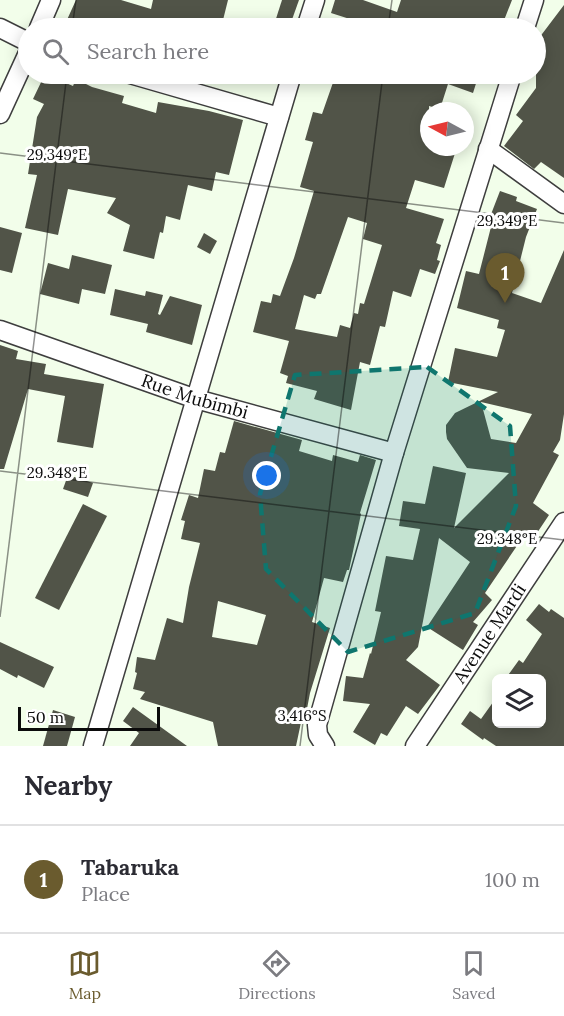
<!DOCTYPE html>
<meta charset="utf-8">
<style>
:root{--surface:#fff;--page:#f2f2f3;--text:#2b2b33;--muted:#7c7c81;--line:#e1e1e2;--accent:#6a5b2e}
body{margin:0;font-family:Lora,serif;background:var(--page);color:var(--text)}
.controls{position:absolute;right:18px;bottom:18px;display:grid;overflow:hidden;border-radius:9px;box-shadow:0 3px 15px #0003}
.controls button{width:54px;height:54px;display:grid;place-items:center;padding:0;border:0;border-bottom:2px solid var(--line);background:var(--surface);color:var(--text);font:30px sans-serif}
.compass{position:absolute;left:420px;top:102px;width:54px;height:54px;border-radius:50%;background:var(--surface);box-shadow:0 3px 15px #0003;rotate:277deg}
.scale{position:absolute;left:18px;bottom:15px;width:142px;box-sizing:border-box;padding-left:6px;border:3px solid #0b0b0b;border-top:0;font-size:16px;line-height:21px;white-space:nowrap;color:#0b0b0b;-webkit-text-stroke:4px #fff;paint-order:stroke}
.you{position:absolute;left:267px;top:476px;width:21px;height:21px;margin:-15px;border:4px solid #fff;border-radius:50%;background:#1a73e8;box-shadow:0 0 0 9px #1a73e833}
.badge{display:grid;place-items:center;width:39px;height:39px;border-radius:50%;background:var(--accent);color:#fff;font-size:20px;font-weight:700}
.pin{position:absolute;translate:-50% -50px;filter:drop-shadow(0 2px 3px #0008)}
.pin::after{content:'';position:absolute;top:32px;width:21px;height:18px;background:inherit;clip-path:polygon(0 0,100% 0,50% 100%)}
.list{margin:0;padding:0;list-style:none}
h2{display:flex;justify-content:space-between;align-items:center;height:78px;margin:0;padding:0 24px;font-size:26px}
h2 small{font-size:20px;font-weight:400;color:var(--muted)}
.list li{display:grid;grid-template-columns:39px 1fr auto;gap:18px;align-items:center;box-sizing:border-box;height:108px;padding:0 24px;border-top:2px solid var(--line)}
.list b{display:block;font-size:22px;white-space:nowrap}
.list p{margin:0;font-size:20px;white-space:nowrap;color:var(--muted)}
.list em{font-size:20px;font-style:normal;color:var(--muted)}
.icon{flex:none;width:33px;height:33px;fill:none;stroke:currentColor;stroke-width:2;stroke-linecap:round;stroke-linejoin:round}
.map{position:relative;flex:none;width:564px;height:746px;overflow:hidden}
.search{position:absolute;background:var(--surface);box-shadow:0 3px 15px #0003;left:18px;right:18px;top:18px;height:66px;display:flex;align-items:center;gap:15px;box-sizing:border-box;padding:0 21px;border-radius:33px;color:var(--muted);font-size:22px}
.sheet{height:186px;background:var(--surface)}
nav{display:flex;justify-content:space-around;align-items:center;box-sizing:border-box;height:84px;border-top:2px solid var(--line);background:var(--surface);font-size:16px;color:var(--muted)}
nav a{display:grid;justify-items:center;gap:3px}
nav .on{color:var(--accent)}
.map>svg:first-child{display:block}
.building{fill:#515448;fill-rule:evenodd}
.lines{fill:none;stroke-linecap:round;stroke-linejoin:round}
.minor-casing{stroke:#3e3e3e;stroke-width:21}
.minor{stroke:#fff;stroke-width:18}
.marked{fill:#0f766e;fill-opacity:0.2;stroke:#0f766e;stroke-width:4.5;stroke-dasharray:12 8;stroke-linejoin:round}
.ticks{fill:none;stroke:#0b0b0b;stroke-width:1.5;stroke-opacity:0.45}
.labels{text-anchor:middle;stroke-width:6;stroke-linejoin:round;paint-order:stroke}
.street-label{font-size:18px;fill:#0b0b0b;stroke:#fff}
.ticks-label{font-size:15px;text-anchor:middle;fill:#0b0b0b;stroke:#fff;stroke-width:6;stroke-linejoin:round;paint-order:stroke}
</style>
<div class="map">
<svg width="564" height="746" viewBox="0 0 564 746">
<rect width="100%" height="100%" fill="#f2feea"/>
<g class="building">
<polygon points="76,0 121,0 151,9 153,0 228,0 221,28 107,28 92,22 89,28 81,28 66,22"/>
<polygon points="282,0 299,0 289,28 273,28"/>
<polygon points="335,0 363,0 397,12 401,0 512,0 501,28 378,28 331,13"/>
<polygon points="564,5 564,178 541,162 534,169 504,146 523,121 516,115 536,88 536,42"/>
<polygon points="45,74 73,86 76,79 92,87 124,96 122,103 156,113 158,102 209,111 243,120 229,175 216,172 212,191 188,185 180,220 166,216 163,233 160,232 154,259 123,251 130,225 107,213 116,198 68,189 58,235 25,228 37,175 28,174 37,117 44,104 33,99"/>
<path d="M336,74H479L473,93L448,84L440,109L429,106V147H447L456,150L444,188L415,180L406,208L444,219L436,243L441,245L437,260L440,261L435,274L420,269L411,297L393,291L385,327L380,326L370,365L360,362L351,410L314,399L317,391L286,383L288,376L280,373L289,341L253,332L261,301L271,303L273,294L280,296L294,258L314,191L300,187L313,142L305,140L313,112L322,114ZM348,217L367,223L363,239L382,245L364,304L360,303L358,314L354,313L350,328L340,325L337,337L295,329L304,295L315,299L317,294H321Z"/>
<path d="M500,191L517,197L516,201L537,209L526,237L512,293L541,303L564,250V414L560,440L553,452L559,455L533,503L549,515L533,539L525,534L485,593L492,600L473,622L478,625L463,650L427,627L470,562L439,538L418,647L406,660L440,685L418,714L406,706L387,736L381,733L375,745L353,732L370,704L343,701L346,676L363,678L370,653L371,654L381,612L375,611L386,556L413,560L420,529L399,526L403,501L425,504L433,466L466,473L454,528L509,473L467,468L447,439L446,432V425L455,413L498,392L448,382L455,348L497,357L505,330L497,328L499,320L457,308L466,271L479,274L492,223L488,222ZM481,402L532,414L516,443L491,439Z"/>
<polygon points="0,227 22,233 12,273 0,270"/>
<polygon points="204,233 217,241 210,254 197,247"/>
<polygon points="72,255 112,265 105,294 82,289 79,304 40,294 48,263 69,269"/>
<polygon points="115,289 145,296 146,291 163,295 158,314 160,315 170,296 202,305 192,345 146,332 148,324 110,315"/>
<polygon points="0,345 18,351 16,359 46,364 44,374 104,384 93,448 57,442 65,396 28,389 4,469 0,469"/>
<path d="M234,421L302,440L299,451L332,461L333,455L358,462L360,455L376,460L360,513L361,514L349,570H347L343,582L324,578L312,622L330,628L310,693L306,714L303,713L296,746H218L213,722L140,699L145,692L133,689L137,673L135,672L137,657L155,660L167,618L183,623L189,587L200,543L181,539L185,521L181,520L189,495L198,498L204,469L215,471L220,452L225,453ZM218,601L266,615L257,645L212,637Z"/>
<polygon points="68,475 93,483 88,497 63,489"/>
<polygon points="83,504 107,516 59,610 35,598"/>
<polygon points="539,604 549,612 551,609 564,618 564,746 496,746 484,738 483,740 461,724 470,711 481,719 496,698 496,723 542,723 542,678 506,678 519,660 523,663 542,634 526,620"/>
<polygon points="0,642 54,667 44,688 18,675 17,678 0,669"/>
<polygon points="133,707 187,746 130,746 139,733 123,721"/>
<polygon points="53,710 75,717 67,746 43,746"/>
</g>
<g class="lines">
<g class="minor-casing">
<g id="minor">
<polyline points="0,28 28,42"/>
<polyline points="39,28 51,0"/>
<polyline points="306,28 315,0"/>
<polyline points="525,28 534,0"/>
<polyline points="130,74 279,117"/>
<polyline points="0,114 28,53"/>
<polyline points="488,149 564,204"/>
<path id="s1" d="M0,330L196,399L394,453"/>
<polyline points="93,746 292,74"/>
<polyline points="325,746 318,735 317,725 394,453 512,74"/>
<path id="s2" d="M415,746L564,522"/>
</g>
</g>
<use href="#minor" class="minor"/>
</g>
<path class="marked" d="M427,367L510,426L516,506L475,613L348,652L266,569L260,494L295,375Z"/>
<path class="ticks" d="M72,28L76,0M388,28L392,0M0,153L564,223M0,471L564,540M0,617L67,74M300,746L383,74"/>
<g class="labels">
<g class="street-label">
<text dy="6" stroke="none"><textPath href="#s1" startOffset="206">Rue Mubimbi</textPath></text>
<text dy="6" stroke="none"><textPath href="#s2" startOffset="135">Avenue Mardi</textPath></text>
</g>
</g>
<g class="ticks-label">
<text x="57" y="160">29.349°E</text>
<text x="507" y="226">29.349°E</text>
<text x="57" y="478">29.348°E</text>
<text x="507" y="544">29.348°E</text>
<text x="302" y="721">3.416°S</text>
</g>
</svg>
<div class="controls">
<button><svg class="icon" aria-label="layers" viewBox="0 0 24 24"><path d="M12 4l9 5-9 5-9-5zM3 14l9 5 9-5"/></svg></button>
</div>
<svg class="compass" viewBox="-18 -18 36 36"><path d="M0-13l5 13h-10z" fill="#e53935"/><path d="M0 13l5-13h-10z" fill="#7c7c81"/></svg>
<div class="scale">50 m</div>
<div class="you"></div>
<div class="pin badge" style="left:505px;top:303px">1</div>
<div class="search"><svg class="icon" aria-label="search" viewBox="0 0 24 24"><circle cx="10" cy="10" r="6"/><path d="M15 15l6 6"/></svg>Search here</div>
</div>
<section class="sheet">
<h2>Nearby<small></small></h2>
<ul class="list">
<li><span class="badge">1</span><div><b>Tabaruka</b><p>Place</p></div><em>100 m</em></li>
</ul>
</section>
<nav>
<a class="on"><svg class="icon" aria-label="map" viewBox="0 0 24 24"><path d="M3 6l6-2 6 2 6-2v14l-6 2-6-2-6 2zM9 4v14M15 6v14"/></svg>Map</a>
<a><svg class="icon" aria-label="directions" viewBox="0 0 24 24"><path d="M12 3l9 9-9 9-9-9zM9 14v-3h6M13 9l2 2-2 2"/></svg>Directions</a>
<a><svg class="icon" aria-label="saved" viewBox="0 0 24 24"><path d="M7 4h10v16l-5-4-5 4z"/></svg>Saved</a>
</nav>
